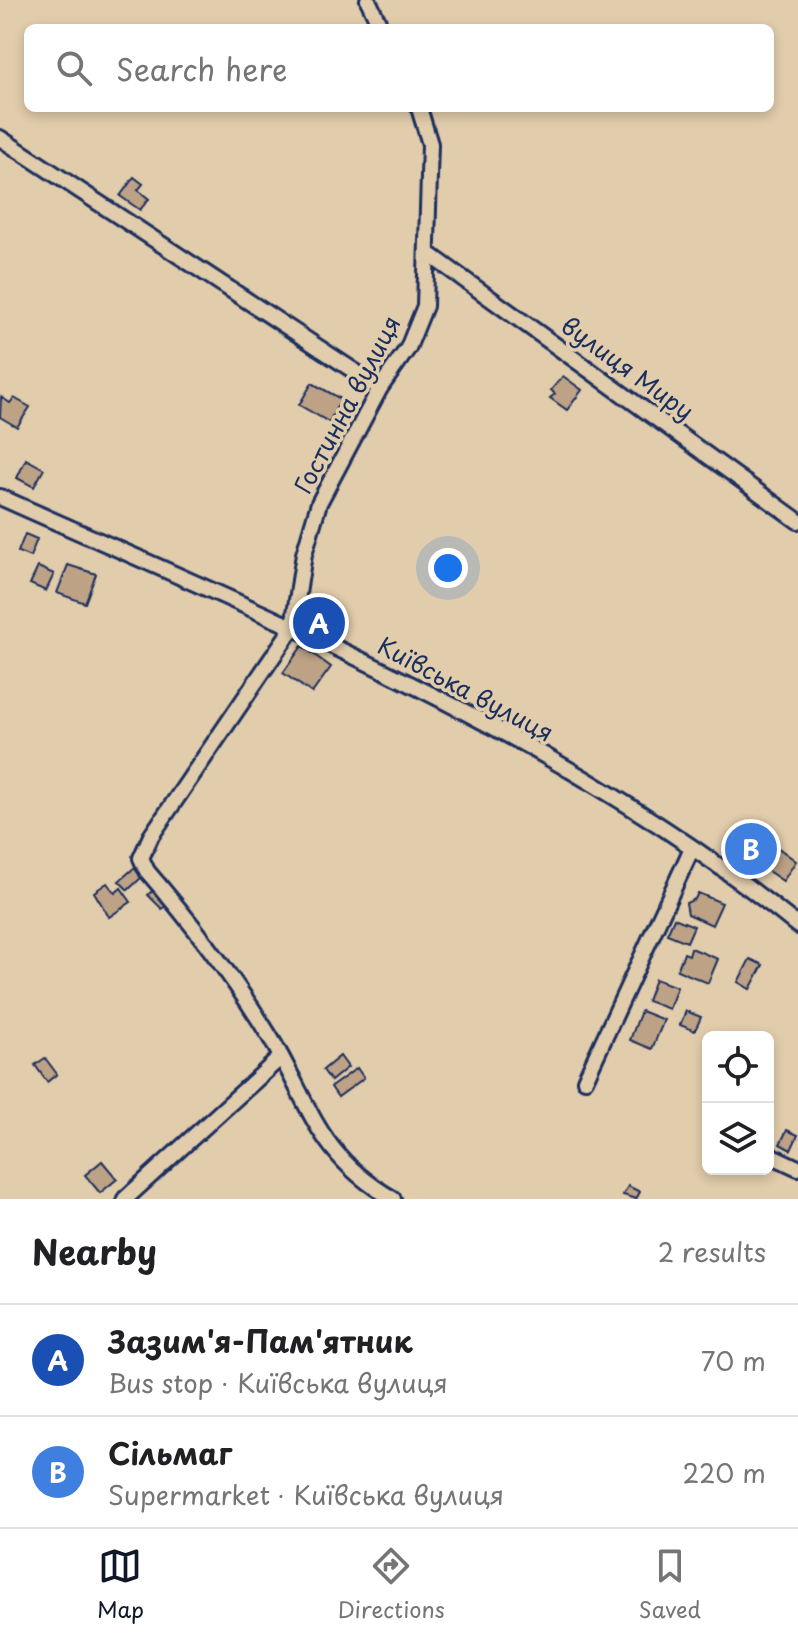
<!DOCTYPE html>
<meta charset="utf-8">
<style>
:root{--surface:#fff;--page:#f6f6f6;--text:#202124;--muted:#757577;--line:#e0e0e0;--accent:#111827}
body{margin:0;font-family:"Playpen Sans",sans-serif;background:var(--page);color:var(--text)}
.controls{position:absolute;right:24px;bottom:24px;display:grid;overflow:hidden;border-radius:12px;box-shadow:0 4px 12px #0003}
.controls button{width:72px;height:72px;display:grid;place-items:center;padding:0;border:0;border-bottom:2px solid var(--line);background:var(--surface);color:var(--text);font:40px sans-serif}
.you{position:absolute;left:448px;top:568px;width:28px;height:28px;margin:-20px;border:6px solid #fff;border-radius:50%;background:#1a73e8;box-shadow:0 0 0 12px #1a73e833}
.badge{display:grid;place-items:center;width:52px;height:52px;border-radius:50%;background:var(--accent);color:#fff;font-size:26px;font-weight:700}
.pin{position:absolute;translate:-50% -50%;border:4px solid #fff;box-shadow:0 2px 8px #0006}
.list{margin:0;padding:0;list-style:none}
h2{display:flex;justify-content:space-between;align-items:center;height:104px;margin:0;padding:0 32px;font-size:34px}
h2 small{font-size:26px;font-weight:400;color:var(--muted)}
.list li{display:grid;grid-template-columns:52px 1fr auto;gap:24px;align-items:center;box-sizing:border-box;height:112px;padding:0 32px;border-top:2px solid var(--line)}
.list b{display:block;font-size:30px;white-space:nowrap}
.list p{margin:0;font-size:26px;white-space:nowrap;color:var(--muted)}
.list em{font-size:26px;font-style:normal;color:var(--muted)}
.icon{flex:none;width:44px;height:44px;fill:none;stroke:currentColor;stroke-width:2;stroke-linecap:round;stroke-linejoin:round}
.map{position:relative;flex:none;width:798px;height:1199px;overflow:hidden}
.search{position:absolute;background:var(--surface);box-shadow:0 4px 12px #0003;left:24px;right:24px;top:24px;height:88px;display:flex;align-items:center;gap:20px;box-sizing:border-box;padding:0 28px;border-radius:12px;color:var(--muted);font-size:30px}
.sheet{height:328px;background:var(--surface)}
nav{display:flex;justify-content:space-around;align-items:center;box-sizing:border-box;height:112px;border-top:2px solid var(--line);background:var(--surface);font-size:22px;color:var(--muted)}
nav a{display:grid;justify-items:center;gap:4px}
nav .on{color:var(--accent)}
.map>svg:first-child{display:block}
.building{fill:#bda286;stroke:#1b2f5e;stroke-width:2}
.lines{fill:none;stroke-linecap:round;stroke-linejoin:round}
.minor-casing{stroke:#1b2f5e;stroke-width:20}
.minor{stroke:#e1ccab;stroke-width:14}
.labels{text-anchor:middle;stroke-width:7;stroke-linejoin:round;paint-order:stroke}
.street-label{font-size:24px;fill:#1b2f5e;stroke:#e1ccab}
</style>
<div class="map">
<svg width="798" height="1199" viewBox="0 0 798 1199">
<rect width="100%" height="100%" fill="#e1ccab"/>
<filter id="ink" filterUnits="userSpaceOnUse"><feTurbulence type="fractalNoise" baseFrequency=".0125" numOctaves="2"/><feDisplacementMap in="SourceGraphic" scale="16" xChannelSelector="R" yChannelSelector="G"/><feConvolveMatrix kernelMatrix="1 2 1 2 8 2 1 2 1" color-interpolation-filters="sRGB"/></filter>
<g filter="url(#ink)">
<g class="building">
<polygon points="134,177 143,184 138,190 149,199 140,210 120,196"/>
<polygon points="563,376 582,390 567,410 550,398 555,394 551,390"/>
<polygon points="312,383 341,399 329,422 299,405"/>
<polygon points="1,397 10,403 14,398 30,407 17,427 0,417"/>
<polygon points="26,459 44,469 34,487 17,478"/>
<polygon points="25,534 37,539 30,557 18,552"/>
<polygon points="68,565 96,574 85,603 57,593"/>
<polygon points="38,567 54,574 46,591 30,584"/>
<polygon points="302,646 331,667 312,693 283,673"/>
<polygon points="758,833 796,861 783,881 765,869 763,871 744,855"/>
<polygon points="134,868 142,877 128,890 119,881"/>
<polygon points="107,883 115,893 121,888 131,902 109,917 94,892"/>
<polygon points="154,889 168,904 162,909 148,895"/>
<polygon points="698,893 722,903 712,925 688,914 686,903 695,899"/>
<polygon points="674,918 694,926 687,942 667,934"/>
<polygon points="691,948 718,959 708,983 677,970 684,953 689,955"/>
<polygon points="750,959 763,965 750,989 738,982"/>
<polygon points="655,979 677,987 669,1009 647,1001"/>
<polygon points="641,1011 664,1020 652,1049 630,1040"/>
<polygon points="686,1011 701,1017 695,1031 680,1025"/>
<polygon points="340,1056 348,1067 331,1081 323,1070"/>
<polygon points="45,1058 57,1074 47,1082 35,1065"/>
<polygon points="357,1068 364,1078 338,1097 331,1087"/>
<polygon points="787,1130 798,1135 791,1150 780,1144"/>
<polygon points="102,1161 117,1179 100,1193 85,1175"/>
<polygon points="628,1186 640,1192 636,1199 623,1195"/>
</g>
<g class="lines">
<g class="minor-casing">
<g id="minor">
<polyline points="368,0 381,28"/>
<polyline points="0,138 380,388"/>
<polyline points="429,254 798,521"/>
<path d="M0,497C276,620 561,734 798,926"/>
<polyline points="585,1080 692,848"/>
<polyline points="768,1154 798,1168"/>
<polyline points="125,1199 281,1057"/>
<path d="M393,1199C316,1154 312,1107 270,1037C234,978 192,923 147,871L141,858L151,836L293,627L304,554L319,503L380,388L408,348L425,306L430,144L419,108"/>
</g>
</g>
<use href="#minor" class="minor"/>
</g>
</g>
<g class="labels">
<g class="street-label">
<text transform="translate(627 369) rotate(36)" y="8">вулиця Миру</text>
<text transform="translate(348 405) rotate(-62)" y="8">Гостинна вулиця</text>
<text transform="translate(465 690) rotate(28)" y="8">Київська вулиця</text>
</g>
</g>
</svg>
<div class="controls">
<button><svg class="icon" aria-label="locate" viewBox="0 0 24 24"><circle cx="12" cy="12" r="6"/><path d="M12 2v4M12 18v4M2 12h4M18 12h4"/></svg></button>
<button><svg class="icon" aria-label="layers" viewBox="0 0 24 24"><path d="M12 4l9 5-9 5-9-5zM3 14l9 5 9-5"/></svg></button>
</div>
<div class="you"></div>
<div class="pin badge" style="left:319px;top:623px;background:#1a4fb4">A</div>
<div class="pin badge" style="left:751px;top:849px;background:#3f7fe0">B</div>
<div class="search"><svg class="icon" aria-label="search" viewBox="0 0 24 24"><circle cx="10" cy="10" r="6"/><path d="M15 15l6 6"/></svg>Search here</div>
</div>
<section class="sheet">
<h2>Nearby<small>2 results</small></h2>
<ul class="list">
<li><span class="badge" style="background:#1a4fb4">A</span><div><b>Зазим'я-Пам'ятник</b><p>Bus stop · Київська вулиця</p></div><em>70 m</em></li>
<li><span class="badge" style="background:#3f7fe0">B</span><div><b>Сільмаг</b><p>Supermarket · Київська вулиця</p></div><em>220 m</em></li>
</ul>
</section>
<nav>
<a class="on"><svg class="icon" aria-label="map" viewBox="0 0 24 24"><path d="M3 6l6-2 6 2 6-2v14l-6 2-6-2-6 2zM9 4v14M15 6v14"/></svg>Map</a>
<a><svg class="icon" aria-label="directions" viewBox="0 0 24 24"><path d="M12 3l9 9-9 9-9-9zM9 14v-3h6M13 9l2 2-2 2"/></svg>Directions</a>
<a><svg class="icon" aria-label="saved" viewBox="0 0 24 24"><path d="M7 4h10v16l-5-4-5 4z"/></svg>Saved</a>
</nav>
